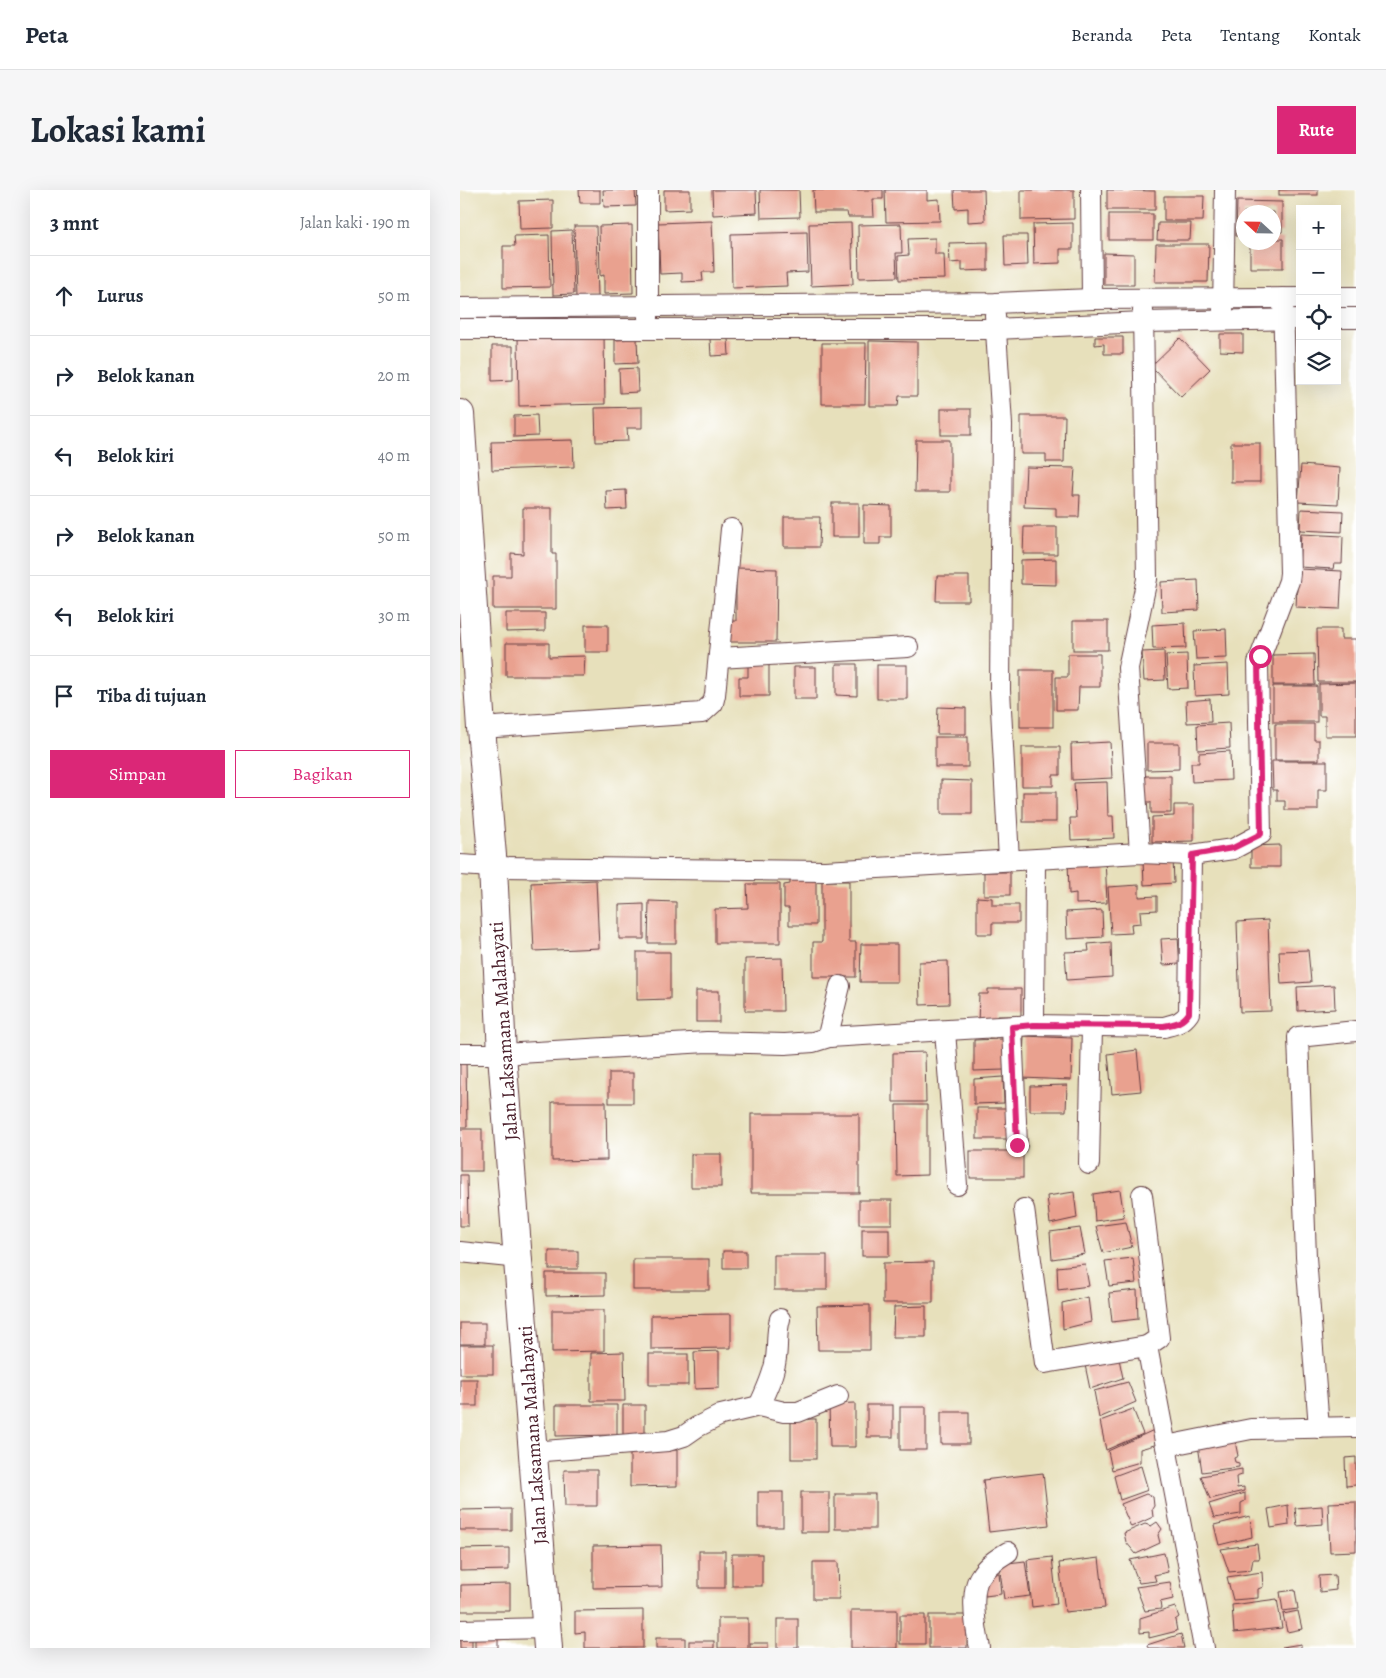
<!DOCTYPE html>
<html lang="id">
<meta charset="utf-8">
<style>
:root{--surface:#fff;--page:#f6f6f7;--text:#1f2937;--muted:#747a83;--line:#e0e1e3;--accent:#db2777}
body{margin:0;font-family:Alegreya,serif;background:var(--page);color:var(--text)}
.controls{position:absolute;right:15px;top:15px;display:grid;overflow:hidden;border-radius:0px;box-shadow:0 5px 20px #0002}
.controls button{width:45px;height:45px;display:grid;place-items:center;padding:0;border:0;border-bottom:1px solid var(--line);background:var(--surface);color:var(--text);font:25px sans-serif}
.compass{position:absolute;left:776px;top:15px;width:45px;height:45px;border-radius:50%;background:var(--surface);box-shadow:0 5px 20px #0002;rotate:292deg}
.stop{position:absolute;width:15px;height:15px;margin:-11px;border:4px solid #db2777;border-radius:50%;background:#fff}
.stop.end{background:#db2777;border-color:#fff;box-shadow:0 1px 5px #0008}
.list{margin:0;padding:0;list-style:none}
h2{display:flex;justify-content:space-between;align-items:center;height:65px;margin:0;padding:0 20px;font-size:21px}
h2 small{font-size:16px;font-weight:400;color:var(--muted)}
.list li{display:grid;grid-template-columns:32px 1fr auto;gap:15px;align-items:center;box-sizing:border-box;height:80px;padding:0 20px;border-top:1px solid var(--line)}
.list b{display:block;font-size:19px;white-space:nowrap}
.list em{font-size:16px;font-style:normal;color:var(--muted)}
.actions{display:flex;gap:10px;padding:15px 20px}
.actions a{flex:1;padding:11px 0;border:1px solid var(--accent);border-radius:0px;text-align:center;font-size:18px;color:var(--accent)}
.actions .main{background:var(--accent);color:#fff}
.icon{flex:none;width:28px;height:28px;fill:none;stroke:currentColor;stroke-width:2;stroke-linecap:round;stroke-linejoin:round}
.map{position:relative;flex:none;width:896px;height:1458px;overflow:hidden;border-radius:0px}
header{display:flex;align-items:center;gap:30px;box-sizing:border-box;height:70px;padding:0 25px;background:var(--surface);border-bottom:1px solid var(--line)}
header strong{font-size:24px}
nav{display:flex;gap:28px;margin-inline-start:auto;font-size:18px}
.intro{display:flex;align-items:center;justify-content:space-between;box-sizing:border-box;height:120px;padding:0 30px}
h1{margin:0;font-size:35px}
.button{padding:12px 22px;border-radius:0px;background:var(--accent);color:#fff;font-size:18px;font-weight:700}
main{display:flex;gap:30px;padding:0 30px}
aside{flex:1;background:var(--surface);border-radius:0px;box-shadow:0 5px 20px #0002}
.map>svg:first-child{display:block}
.building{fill:#e9a18f}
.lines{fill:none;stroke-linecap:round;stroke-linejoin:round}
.minor-casing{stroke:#623c41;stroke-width:22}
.trunk-casing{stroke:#623c41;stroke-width:30}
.minor{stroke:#fff;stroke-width:20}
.trunk{stroke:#fff;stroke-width:28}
.route{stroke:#db2777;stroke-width:6}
.labels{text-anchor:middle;stroke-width:4.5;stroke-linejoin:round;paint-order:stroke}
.street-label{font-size:19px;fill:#4a1f2b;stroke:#fff}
</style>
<header>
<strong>Peta</strong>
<nav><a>Beranda</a><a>Peta</a><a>Tentang</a><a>Kontak</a></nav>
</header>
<div class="intro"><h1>Lokasi kami</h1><a class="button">Rute</a></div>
<main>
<aside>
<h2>3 mnt<small>Jalan kaki · 190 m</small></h2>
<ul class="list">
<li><svg class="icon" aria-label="ahead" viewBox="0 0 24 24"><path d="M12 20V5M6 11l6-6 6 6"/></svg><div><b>Lurus</b></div><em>50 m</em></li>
<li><svg class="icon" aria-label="right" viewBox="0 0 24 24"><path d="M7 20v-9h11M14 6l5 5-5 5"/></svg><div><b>Belok kanan</b></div><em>20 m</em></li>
<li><svg class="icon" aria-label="left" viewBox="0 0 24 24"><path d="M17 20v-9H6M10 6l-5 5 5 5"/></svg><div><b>Belok kiri</b></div><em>40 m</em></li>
<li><svg class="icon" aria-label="right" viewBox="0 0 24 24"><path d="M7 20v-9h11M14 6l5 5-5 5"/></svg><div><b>Belok kanan</b></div><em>50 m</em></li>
<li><svg class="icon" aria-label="left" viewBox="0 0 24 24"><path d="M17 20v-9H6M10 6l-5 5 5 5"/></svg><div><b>Belok kiri</b></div><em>30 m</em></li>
<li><svg class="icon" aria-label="arrive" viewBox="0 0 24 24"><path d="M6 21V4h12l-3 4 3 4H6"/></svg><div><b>Tiba di tujuan</b></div></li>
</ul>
<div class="actions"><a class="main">Simpan</a><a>Bagikan</a></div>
</aside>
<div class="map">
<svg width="896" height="1458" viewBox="0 0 896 1458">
<rect width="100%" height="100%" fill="#fff"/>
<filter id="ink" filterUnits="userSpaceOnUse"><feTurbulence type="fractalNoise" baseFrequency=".02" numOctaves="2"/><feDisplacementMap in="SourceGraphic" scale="10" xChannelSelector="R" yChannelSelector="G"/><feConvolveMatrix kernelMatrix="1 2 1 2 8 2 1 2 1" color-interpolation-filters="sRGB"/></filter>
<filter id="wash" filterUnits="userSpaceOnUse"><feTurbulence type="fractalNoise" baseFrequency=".0096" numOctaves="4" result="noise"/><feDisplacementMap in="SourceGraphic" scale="20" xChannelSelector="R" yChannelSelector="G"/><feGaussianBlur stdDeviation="1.12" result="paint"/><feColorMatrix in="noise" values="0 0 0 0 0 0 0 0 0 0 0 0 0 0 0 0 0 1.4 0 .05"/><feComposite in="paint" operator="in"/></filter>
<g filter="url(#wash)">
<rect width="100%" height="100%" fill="#e7e0bb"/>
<g id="blocks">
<g class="building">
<polygon points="119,0 140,0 140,13 120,13"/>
<polygon points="143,0 175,0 176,16 144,17"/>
<polygon points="204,0 230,0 230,19 204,20"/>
<polygon points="252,0 296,0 297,23 253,25"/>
<polygon points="300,0 339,0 340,27 301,28"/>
<polygon points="353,0 423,0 423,9 413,9 414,27 388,27 387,22 354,22"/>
<polygon points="425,0 467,0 467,10 479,9 480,31 426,32"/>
<polygon points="494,0 524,0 525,31 508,32 508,18 495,19"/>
<polygon points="561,0 614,0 614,29 561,30"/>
<polygon points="647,0 695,1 695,20 647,20"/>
<rect x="819" y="0" width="39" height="5"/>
<polygon points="704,6 744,6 743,31 704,31"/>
<polygon points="93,10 93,38 60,39 59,11"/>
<polygon points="777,11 822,12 822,42 814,42 814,22 784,22 784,46 776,46"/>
<rect x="649" y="24" width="44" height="26"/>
<polygon points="252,31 254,82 242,82 243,91 222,92 222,83 200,84 198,33"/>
<polygon points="391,33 393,94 351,96 349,34"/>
<polygon points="613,33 613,59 600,59 600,73 574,74 573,34"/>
<polygon points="698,33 731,33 730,50 697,50"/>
<polygon points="441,34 442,63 436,63 437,87 399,88 398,35"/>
<polygon points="172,35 173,103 144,104 144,85 140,86 139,36"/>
<polygon points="114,36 136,36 138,107 116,108"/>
<polygon points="112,40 114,104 93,105 92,41"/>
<polygon points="347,42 348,82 326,83 327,96 272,98 271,44"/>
<polygon points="89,45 90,97 43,98 43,56 55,56 54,46"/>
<polygon points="544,45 567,45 568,75 545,76"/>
<polygon points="475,48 475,64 484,64 485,89 439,90 438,66 449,65 448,49"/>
<polygon points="814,49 823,49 823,78 790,78 790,52 814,52"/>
<polygon points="528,52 528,80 502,81 502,72 490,73 489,53"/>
<polygon points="696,54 749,54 748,92 695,92"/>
<polygon points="644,63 674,64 674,95 644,95"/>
<polygon points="760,144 783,144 783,162 760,161"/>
<polygon points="144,145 145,214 59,216 58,146"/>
<polygon points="635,147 663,147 663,164 644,164 644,154 635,155"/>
<polygon points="720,148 750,179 721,207 691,176"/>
<polygon points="177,149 178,173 155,174 155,150"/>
<polygon points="250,149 268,149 269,165 251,166"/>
<polygon points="409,151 457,152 457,206 439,206 438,216 409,216"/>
<polygon points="362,153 406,153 405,214 362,214"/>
<polygon points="32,156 53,156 53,190 32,191"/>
<polygon points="177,178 178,202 160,203 159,179"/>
<polygon points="182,217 182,238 167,238 168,251 136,252 135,218"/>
<rect x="481" y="219" width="30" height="26"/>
<polygon points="77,225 78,246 54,247 54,226"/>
<polygon points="561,226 605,226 604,272 586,272 586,264 561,264"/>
<polygon points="113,250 114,277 32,280 31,252"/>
<polygon points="456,250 490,250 490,302 455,302"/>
<rect x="771" y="253" width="29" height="39"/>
<polygon points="841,275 880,278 878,314 838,312"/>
<polygon points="566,277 615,278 613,305 620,305 619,327 596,327 596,318 564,317"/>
<polygon points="166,300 167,319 147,320 146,301"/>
<rect x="372" y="313" width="27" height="34"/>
<polygon points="404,315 431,316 431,347 420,347 420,354 404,354"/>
<polygon points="63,318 92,318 92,364 96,364 96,419 33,419 33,386 51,386 51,363 63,364"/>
<polygon points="841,319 883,321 882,342 840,340"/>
<polygon points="324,327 360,327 359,357 324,357"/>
<polygon points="564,337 597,337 597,364 563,364"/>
<polygon points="841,344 883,346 882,374 874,374 873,379 839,377"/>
<polygon points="596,369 596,395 561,394 561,370"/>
<polygon points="276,378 317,379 316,452 265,452 265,431 276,431"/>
<polygon points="838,379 882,381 880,419 836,417"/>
<polygon points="477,386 509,386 509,411 476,411"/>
<polygon points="738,390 739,420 702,422 701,392"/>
<polygon points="46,423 85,423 85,441 46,442"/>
<rect x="613" y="431" width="35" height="29"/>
<polygon points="725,433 726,458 693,459 692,435"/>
<rect x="125" y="435" width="23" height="27"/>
<polygon points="766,439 767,468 736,469 734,441"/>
<polygon points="857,439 881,439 881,449 896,449 896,492 858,492"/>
<polygon points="46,453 89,453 89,467 125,466 124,486 46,486"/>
<polygon points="704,461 705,490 684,491 682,462"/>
<polygon points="608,464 640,464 640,497 619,497 618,520 596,520 596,487 608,487"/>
<polygon points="727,464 728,498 708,499 706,465"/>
<polygon points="854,464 855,495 813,495 813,465"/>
<polygon points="288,473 309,473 309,506 279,506 279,487 288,487"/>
<polygon points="376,474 397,474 397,506 376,505"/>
<polygon points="768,474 769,504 735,506 734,476"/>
<rect x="417" y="475" width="30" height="34"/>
<rect x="334" y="477" width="22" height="32"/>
<rect x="560" y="480" width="33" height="57"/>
<polygon points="896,493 896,546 865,546 865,526 859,526 859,494"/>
<rect x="813" y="496" width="44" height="36"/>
<polygon points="750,509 751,532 727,533 726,511"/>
<polygon points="478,517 506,518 506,544 477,544"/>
<polygon points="769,533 770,558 738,560 737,535"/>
<polygon points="815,534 854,534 854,550 859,550 859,570 815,570"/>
<rect x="475" y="547" width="33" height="30"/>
<polygon points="650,552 652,588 612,590 611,554"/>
<polygon points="687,553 719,553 719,579 687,580"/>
<polygon points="562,557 600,557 600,585 593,585 593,596 562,596"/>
<polygon points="770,561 771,590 732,592 731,573 739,573 739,563"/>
<polygon points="812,571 867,571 867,600 858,600 858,620 825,620 825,611 817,611 817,600 813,600"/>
<polygon points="680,586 711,586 711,623 691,623 691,612 680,612"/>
<polygon points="481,590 512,591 512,624 481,624"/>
<polygon points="647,592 648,626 653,626 654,648 611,650 610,628 616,628 614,593"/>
<rect x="563" y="602" width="33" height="30"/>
<polygon points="714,615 734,615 734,651 692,652 692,627 714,626"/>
<polygon points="820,655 820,677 791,677 791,656"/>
<polygon points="645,667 647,713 616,714 616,703 609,704 608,669"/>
<polygon points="713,669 714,693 684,695 683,670"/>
<rect x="524" y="682" width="26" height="23"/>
<polygon points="330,683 356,683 356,735 329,735 329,718 324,718 324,695 330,694"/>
<polygon points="136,690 139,758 74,761 71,693"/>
<polygon points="362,691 389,691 389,752 396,752 396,787 353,787 353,752 362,752"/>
<polygon points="287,694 320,694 320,753 255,753 255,719 288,718"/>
<polygon points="679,695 679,707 697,706 697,720 680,721 681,733 671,734 672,743 651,744 648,697"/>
<polygon points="517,707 532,708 532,715 559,715 559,733 532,733 532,744 517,744"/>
<polygon points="189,711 216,712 216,753 188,753"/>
<polygon points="184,714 184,749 159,749 159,715"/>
<polygon points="642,720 643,747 607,749 606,722"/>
<polygon points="808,730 811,821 780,822 777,732"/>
<polygon points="718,748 720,774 703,775 701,749"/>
<polygon points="651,752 652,787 607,790 605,762 629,761 628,754"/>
<polygon points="401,754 437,754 437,792 400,792"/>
<polygon points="848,760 851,792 821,794 819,761"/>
<polygon points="177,762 210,762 210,809 177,810"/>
<polygon points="322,768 323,821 285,821 285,769"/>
<polygon points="488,771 489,814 460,815 459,772"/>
<polygon points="874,795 875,819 838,821 837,797"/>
<polygon points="528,799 561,799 561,826 537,826 537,834 518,834 519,804 528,804"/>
<rect x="236" y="801" width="23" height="31"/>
<polygon points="564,846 612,848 611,890 562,888"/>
<polygon points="543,849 544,880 514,881 514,850"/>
<polygon points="677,860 681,901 652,904 648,864"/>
<polygon points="465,862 466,912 433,912 433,863"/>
<polygon points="0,870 6,870 7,937 0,937"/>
<rect x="149" y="883" width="24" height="30"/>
<polygon points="543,887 544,913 514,914 514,889"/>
<polygon points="607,895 606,921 570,921 570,896"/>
<polygon points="92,912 146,912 147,970 92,971"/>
<polygon points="436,915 467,915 467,985 437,986"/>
<rect x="517" y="918" width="30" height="31"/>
<rect x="291" y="924" width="108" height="79"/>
<rect x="0" y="939" width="22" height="42"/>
<rect x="510" y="961" width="53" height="27"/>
<rect x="231" y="964" width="30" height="33"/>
<polygon points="0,985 7,985 8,1036 0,1036"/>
<polygon points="660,1000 664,1027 635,1031 633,1004"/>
<polygon points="614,1002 617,1028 590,1034 587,1006"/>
<rect x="399" y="1010" width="33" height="24"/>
<polygon points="666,1032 672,1057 643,1063 636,1036"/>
<polygon points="620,1038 625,1064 592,1069 590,1042"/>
<rect x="402" y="1039" width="27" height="27"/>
<rect x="89" y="1061" width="29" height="18"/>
<rect x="263" y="1061" width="23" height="17"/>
<rect x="314" y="1065" width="53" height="35"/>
<polygon points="673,1068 676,1093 649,1096 645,1071"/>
<rect x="173" y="1069" width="76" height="31"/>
<polygon points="473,1072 473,1113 423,1113 423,1073"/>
<polygon points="625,1074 629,1096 598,1100 597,1077"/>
<polygon points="86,1083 145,1083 145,1105 86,1106"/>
<polygon points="677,1100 678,1129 652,1132 649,1103"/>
<polygon points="628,1107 631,1132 603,1139 602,1113"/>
<polygon points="410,1115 410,1160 358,1160 357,1116"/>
<polygon points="466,1116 466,1147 433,1147 434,1117"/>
<polygon points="92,1120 144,1120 144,1161 92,1162"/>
<polygon points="271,1124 271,1158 191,1159 191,1125"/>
<rect x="0" y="1133" width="25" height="21"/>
<rect x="0" y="1155" width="33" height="29"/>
<polygon points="259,1161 259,1198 235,1199 234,1162"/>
<polygon points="164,1162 165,1211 131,1211 131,1163"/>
<rect x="189" y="1164" width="39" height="31"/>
<polygon points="658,1164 663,1188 630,1199 624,1170"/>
<rect x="0" y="1189" width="17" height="27"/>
<polygon points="668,1192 676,1212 639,1228 634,1201"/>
<polygon points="395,1213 395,1257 370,1257 369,1214"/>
<polygon points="96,1215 157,1215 157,1245 96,1246"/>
<polygon points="163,1215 185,1215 185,1245 163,1246"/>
<rect x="407" y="1215" width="26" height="32"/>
<rect x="440" y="1217" width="26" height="43"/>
<polygon points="673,1219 683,1244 646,1260 640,1231"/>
<rect x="481" y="1222" width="28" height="32"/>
<rect x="331" y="1229" width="25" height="40"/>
<polygon points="696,1239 698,1254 680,1259 680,1272 652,1280 648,1261"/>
<polygon points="774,1246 778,1266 774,1268 775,1272 779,1273 779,1277 742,1282 738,1255"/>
<polygon points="217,1260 217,1296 170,1297 170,1261"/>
<polygon points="896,1267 896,1295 886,1296 885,1268"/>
<polygon points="681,1276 688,1300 660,1310 654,1286"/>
<polygon points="782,1279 782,1285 776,1287 777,1298 784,1297 784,1301 750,1309 741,1286"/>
<polygon points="104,1280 137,1280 137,1316 105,1316"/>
<polygon points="583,1283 589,1335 529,1342 523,1290"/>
<rect x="298" y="1302" width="25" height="35"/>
<rect x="341" y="1302" width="28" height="40"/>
<polygon points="785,1303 785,1311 781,1313 781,1324 754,1328 749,1314"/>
<rect x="375" y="1304" width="40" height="35"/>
<polygon points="686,1304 693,1307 694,1316 692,1319 693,1327 671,1337 661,1314"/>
<polygon points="896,1312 896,1361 870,1362 868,1313"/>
<polygon points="828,1315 829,1335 811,1338 808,1319"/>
<polygon points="862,1316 863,1334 837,1336 835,1318"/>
<polygon points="51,1319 51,1340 0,1340 0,1320"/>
<polygon points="790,1326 792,1347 759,1355 754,1335"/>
<polygon points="697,1332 702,1339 698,1345 700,1353 676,1364 666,1352 664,1343 685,1334 691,1336"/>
<polygon points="797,1354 799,1369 793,1369 791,1380 769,1382 761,1359"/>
<polygon points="201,1355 202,1397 133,1398 133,1356"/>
<polygon points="49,1358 49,1380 0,1381 0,1359"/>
<rect x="239" y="1361" width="26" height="37"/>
<polygon points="704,1363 708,1382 694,1385 696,1391 679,1393 670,1370"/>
<rect x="272" y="1364" width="30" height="32"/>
<polygon points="592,1367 597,1414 572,1417 567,1370"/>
<polygon points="639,1368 645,1418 605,1422 599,1373"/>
<polygon points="565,1371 570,1406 544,1409 539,1374"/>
<polygon points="353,1372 378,1372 379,1409 353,1409"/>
<polygon points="802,1382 803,1397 798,1399 798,1408 773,1410 767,1387"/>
<polygon points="539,1383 541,1404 525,1406 522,1385"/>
<polygon points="875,1385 876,1400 860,1402 859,1386"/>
<polygon points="710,1392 713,1409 700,1412 701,1419 685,1421 676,1397"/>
<polygon points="50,1394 50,1421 1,1421 1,1395"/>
<polygon points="835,1400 838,1419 823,1421 820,1402"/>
<polygon points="817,1409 822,1438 774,1443 772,1415"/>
<polygon points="715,1417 719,1427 715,1430 717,1441 689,1448 689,1442 680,1443 680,1428"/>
<polygon points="183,1420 183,1458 125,1458 125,1442 115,1443 115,1421"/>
<rect x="391" y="1420" width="46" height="38"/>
<polygon points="838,1421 842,1439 827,1442 823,1424"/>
<rect x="440" y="1425" width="25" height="29"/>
<rect x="469" y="1425" width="38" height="33"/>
<rect x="258" y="1428" width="30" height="30"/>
<rect x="317" y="1429" width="21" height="29"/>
<polygon points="721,1444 724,1458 688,1458 687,1455"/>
<rect x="0" y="1447" width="12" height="11"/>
<rect x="15" y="1447" width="23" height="11"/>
<rect x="196" y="1448" width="29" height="10"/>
<rect x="229" y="1451" width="25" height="7"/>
<rect x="290" y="1453" width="18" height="5"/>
<polygon points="841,1454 841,1458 822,1458 822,1457"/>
</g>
</g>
</g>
<g filter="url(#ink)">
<use href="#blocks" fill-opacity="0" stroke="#623c41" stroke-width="1"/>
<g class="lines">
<g class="minor-casing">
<g id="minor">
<polyline points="631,0 632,109"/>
<polyline points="877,107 896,107"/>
<polyline points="0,118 535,113 632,109 840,108"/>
<polyline points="763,121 765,0"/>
<polyline points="535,125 542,235 540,500 549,670"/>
<polyline points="188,128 188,0"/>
<polyline points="877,128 896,128"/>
<polyline points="0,139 535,139 683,132 840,129"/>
<polyline points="259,468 448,457"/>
<polyline points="21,538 242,523 253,513 255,505 271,339"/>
<polyline points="680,663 668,478 687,389 683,120"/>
<polyline points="0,675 33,677 365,681 680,663 731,665 773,659 801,644 798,473 829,391 830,383 823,108"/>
<polyline points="574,835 575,670"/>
<polyline points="552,837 557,955"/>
<polyline points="485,841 497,995"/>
<path d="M369,847L574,835L704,837C715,834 722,833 729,823L731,665"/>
<polyline points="0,864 42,864 247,852 325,854 353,852 369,847 369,841 380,796"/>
<polyline points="629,974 632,837"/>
<polyline points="682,1005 699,1148 687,1156"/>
<polyline points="564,1019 585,1173 687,1156 744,1458"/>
<polyline points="0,1062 59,1068"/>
<path d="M299,1216C306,1200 314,1185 316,1168C318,1155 316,1142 320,1129"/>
<polyline points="859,1238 846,1067 838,847 896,841"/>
<polyline points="706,1256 791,1239 896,1237"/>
<polyline points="72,1262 208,1251 224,1246 237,1237 261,1225 299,1216 324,1222 338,1222 378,1206"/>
<polyline points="0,1440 87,1438"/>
<path d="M520,1458C516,1440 509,1400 521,1385C527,1375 538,1368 548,1362"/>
</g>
</g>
<g class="trunk-casing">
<polyline id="trunk" points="0,224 21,538 33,677 42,864 88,1458"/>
</g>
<use href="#minor" class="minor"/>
<use href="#trunk" class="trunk"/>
</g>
</g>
<g class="lines" filter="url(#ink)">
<path class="route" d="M557,955L552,837L574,835L704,836C715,834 722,833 729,823L732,665L773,658L801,644L798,473L800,466"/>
</g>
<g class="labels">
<g class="street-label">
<text transform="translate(43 841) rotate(-94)" y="7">Jalan Laksamana Malahayati</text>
<text transform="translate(72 1245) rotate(-94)" y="7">Jalan Laksamana Malahayati</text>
</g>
</g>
</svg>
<div class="controls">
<button>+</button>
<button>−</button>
<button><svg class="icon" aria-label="locate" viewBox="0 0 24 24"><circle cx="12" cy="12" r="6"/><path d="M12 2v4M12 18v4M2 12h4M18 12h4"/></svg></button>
<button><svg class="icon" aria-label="layers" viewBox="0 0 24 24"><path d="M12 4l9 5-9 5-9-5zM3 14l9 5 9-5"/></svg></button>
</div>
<svg class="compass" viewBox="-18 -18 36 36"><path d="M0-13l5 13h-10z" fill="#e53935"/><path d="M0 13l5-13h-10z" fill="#747a83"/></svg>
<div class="stop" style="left:800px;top:466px"></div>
<div class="stop end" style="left:557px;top:955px"></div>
</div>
</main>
